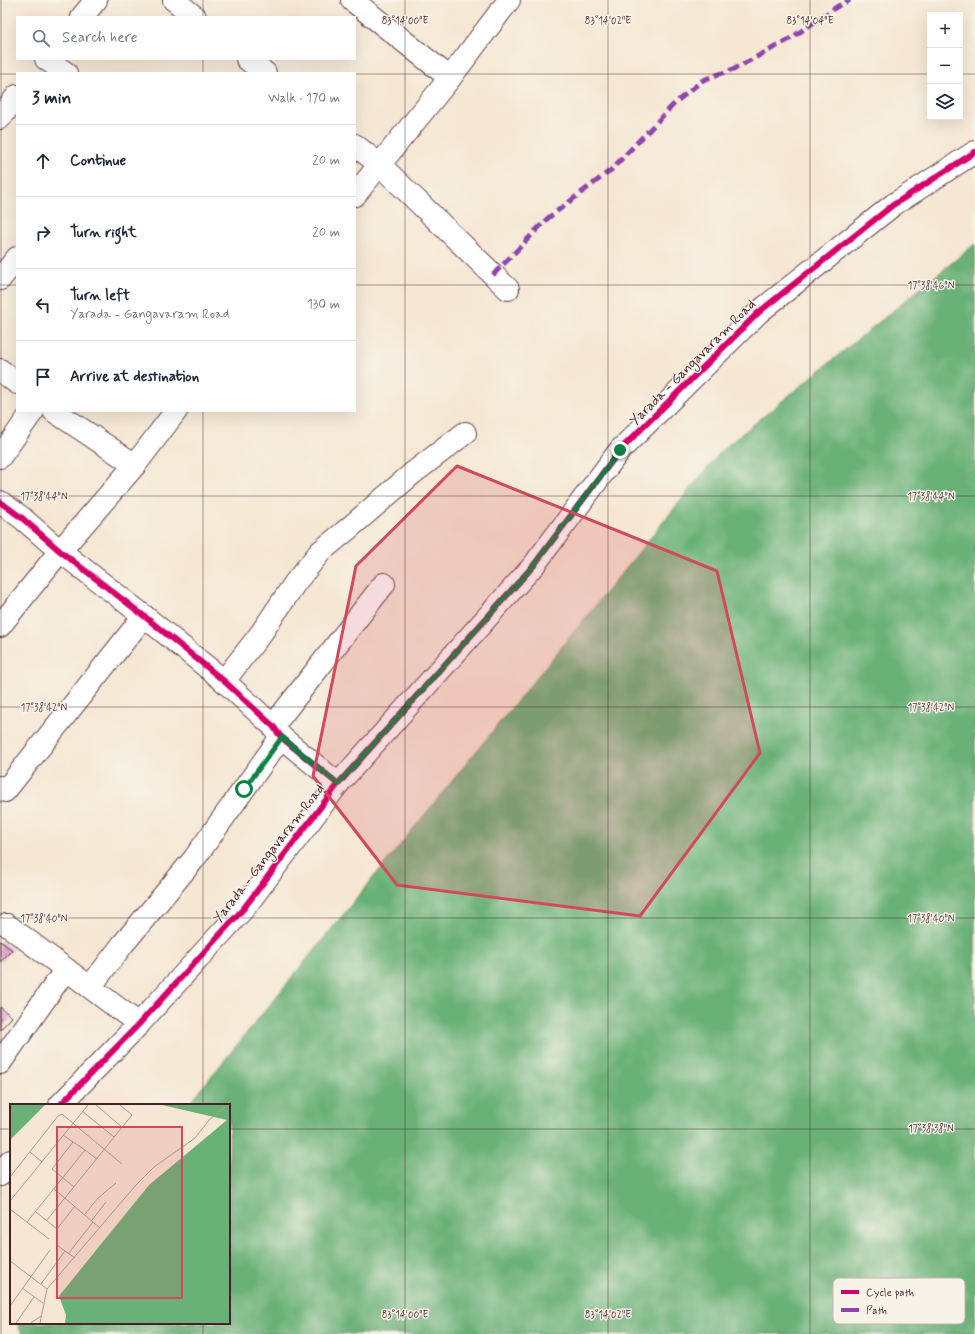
<!DOCTYPE html>
<meta charset="utf-8">
<style>
:root{--surface:#fff;--page:#f2f2f3;--text:#1f2937;--muted:#747a83;--line:#e0e1e3}
body{margin:0;font-family:Mynerve,sans-serif;background:var(--page);color:var(--text)}
.controls{position:absolute;right:12px;top:12px;display:grid;overflow:hidden;border-radius:0px;box-shadow:0 4px 16px #0002}
.controls button{width:36px;height:36px;display:grid;place-items:center;padding:0;border:0;border-bottom:1px solid var(--line);background:var(--surface);color:var(--text);font:20px sans-serif}
.stop{position:absolute;width:12px;height:12px;margin:-9px;border:3px solid #0b8043;border-radius:50%;background:#fff}
.stop.end{background:#0b8043;border-color:#fff;box-shadow:0 1px 4px #0008}
.list{margin:0;padding:0;list-style:none}
h2{display:flex;justify-content:space-between;align-items:center;height:52px;margin:0;padding:0 16px;font-size:17px}
h2 small{font-size:13px;font-weight:400;color:var(--muted)}
.list li{display:grid;grid-template-columns:26px 1fr auto;gap:12px;align-items:center;box-sizing:border-box;height:72px;padding:0 16px;border-top:1px solid var(--line)}
.list b{display:block;font-size:15px;white-space:nowrap}
.list p{margin:0;font-size:13px;white-space:nowrap;color:var(--muted)}
.list em{font-size:13px;font-style:normal;color:var(--muted)}
.icon{flex:none;width:22px;height:22px;fill:none;stroke:currentColor;stroke-width:2;stroke-linecap:round;stroke-linejoin:round}
.map{position:relative;flex:none;width:975px;height:1334px;overflow:hidden}
.search{position:absolute;background:var(--surface);box-shadow:0 4px 16px #0002;left:16px;top:16px;width:340px;height:44px;display:flex;align-items:center;gap:10px;box-sizing:border-box;padding:0 14px;border-radius:0px;color:var(--muted);font-size:15px}
.panel{position:absolute;background:var(--surface);box-shadow:0 4px 16px #0002;left:16px;top:72px;width:340px;height:340px;border-radius:0px}
.map>svg:first-child{display:block}
.forest{fill:#6ab177;stroke:#5a6851}
.building{fill:#dba4cd}
.lines{fill:none;stroke-linecap:round;stroke-linejoin:round}
.minor-casing{stroke:#643d44;stroke-width:24}
.minor{stroke:#fff;stroke-width:22}
.quiet{stroke:#8e44ad;stroke-width:5;stroke-dasharray:10 5;stroke-linecap:butt}
.cycleway-casing{stroke:#f7f3e8;stroke-width:8}
.cycleway{stroke:#d6006c;stroke-width:6}
.route{stroke:#0b8043;stroke-width:5}
.marked{fill:#d1495b;fill-opacity:0.2;stroke:#d1495b;stroke-width:3;stroke-linejoin:round}
.ticks{fill:none;stroke:#4a1f2b;stroke-width:1;stroke-opacity:0.45}
.labels{text-anchor:middle;stroke-width:3;stroke-linejoin:round;paint-order:stroke}
.street-label{font-size:14px;fill:#4a1f2b;stroke:#f7f3e8}
.inset-road{fill:none;stroke:#b19790;stroke-width:1}
.view{fill:#d1495b;fill-opacity:0.15;stroke:#d1495b;stroke-width:2}
.inset-edge{fill:none;stroke:#4a1f2b;stroke-width:2}
.key{fill:#f7f3e8;stroke:#c3b3af;stroke-width:1}
.key-label{font-size:11px;fill:#4a1f2b}
.ticks-label{font-size:10px;text-anchor:middle;fill:#4a1f2b;stroke:#f7f3e8;stroke-width:3;stroke-linejoin:round;paint-order:stroke}
</style>
<div class="map">
<svg width="975" height="1334" viewBox="0 0 975 1334">
<rect width="100%" height="100%" fill="#f7f3e8"/>
<filter id="ink" filterUnits="userSpaceOnUse"><feTurbulence type="fractalNoise" baseFrequency=".025" numOctaves="2"/><feDisplacementMap in="SourceGraphic" scale="8" xChannelSelector="R" yChannelSelector="G"/><feConvolveMatrix kernelMatrix="1 2 1 2 8 2 1 2 1" color-interpolation-filters="sRGB"/></filter>
<filter id="wash" filterUnits="userSpaceOnUse"><feTurbulence type="fractalNoise" baseFrequency=".012" numOctaves="4" result="noise"/><feDisplacementMap in="SourceGraphic" scale="16" xChannelSelector="R" yChannelSelector="G"/><feGaussianBlur stdDeviation="0.9" result="paint"/><feColorMatrix in="noise" values="0 0 0 0 0 0 0 0 0 0 0 0 0 0 0 0 0 1.4 0 .05"/><feComposite in="paint" operator="in"/></filter>
<g filter="url(#wash)">
<rect width="100%" height="100%" fill="#f5e7d3"/>
<polygon class="forest" points="975,244 975,1334 22,1334 17,1323 229,1323 229,1105 188,1105 722,450"/>
<g id="blocks">
<g class="building">
<polygon points="0,941 12,950 0,962"/>
<polygon points="0,1007 12,1017 0,1030"/>
</g>
</g>
</g>
<g filter="url(#ink)">
<use href="#blocks" fill-opacity="0" stroke="#643d44" stroke-width="1"/>
<g class="lines">
<g class="minor-casing">
<g id="minor">
<polyline points="174,0 195,17"/>
<polyline points="352,0 450,78"/>
<polyline points="82,17 96,0"/>
<polyline points="46,59 66,73"/>
<polyline points="247,59 265,73"/>
<polyline points="0,118 17,96"/>
<polyline points="355,145 380,165 508,289"/>
<polyline points="355,195 450,78 509,0"/>
<polyline points="0,279 17,258"/>
<polyline points="0,370 17,383"/>
<polyline points="54,411 135,465"/>
<polyline points="0,457 33,411"/>
<polyline points="0,502 22,518 60,551 144,616 224,681 273,726 281,737 338,784"/>
<polyline points="0,626 60,551 135,465 176,411"/>
<polyline points="224,681 262,632 295,583 320,552 348,529 413,473 465,433"/>
<polyline points="273,726 384,584"/>
<polyline points="0,787 5,791 144,616"/>
<polyline points="7,925 139,1024"/>
<polyline points="90,987 123,944 194,859 281,737"/>
<polyline points="0,1063 66,969"/>
<polyline points="60,1105 139,1024 244,908 338,784 534,565 620,450 759,312 893,205 975,152"/>
<polyline points="0,1175 11,1161"/>
</g>
</g>
<use href="#minor" class="minor"/>
<polyline class="quiet" points="493,275 548,218 611,170 676,102 703,80 736,68 788,40 838,6 850,0"/>
<g class="cycleway-casing">
<g id="cycleway">
<polyline points="0,502 22,518 60,551 144,616 224,681 273,726 281,737 338,784"/>
<polyline points="60,1105 139,1024 244,908 338,784 534,565 620,450 759,312 893,205 975,152"/>
</g>
</g>
<use href="#cycleway" class="cycleway"/>
</g>
</g>
<g class="lines" filter="url(#ink)">
<polyline class="route" points="244,789 282,737 338,784 534,565 620,450"/>
</g>
<path class="marked" d="M457,466L717,571L760,753L640,916L397,885L313,776L356,566Z"/>
<path class="ticks" d="M1,0V1334M203,0V17M405,0V1334M608,0V1334M810,0V1334M203,59V73M0,74H17M355,74H930M960,74H975M0,285H17M355,285H975M203,411V1105M0,496H975M0,707H975M0,918H975M0,1129H11M229,1129H975M203,1323V1334"/>
<g class="labels">
<g class="street-label">
<text transform="translate(692 362) rotate(-45)" y="5">Yarada - Gangavaram Road</text>
<text transform="translate(268 853) rotate(-52)" y="5">Yarada - Gangavaram Road</text>
</g>
</g>
<g transform="translate(10 1104)">
<rect width="220" height="220" fill="#f5e7d3"/>
<path d="M0,1H35L0,36ZM152,1H220V219H55L56,211L49,192L139,81L217,16Z" fill="#6ab177"/>
<path class="inset-road" d="M86,1L112,23M72,7L104,33M53,31L75,46M63,38L42,65L64,83M20,48L32,58M0,73L48,12L52,10L112,60M44,85L90,124M0,97L78,1M0,105L39,135M26,108L47,125L65,102M75,110L88,94L106,79M37,116L122,11L110,1M82,116L96,98M17,118L75,46L87,55M48,142L65,154M58,150L83,118M0,157L37,185M31,180L55,147M12,184L33,199M0,202L40,146M6,219L24,193M21,219L31,212M30,219L37,185L126,81L144,63L185,34L200,15L218,1"/>
<path class="view" d="M47,23H172V194H47Z"/>
<rect width="220" height="220" class="inset-edge"/>
</g>
<rect x="833" y="1278" width="132" height="46" rx="6" class="key"/>
<rect x="841" y="1290" width="18" height="4" fill="#d6006c"/>
<rect x="841" y="1308" width="18" height="4" fill="#8e44ad"/>
<g class="key-label">
<text x="866" y="1296">Cycle path</text>
<text x="866" y="1314">Path</text>
</g>
<g class="ticks-label">
<text x="405" y="24">83°14'00"E</text>
<text x="608" y="24">83°14'02"E</text>
<text x="810" y="24">83°14'04"E</text>
<text x="931" y="289">17°38'46"N</text>
<text x="44" y="500">17°38'44"N</text>
<text x="931" y="500">17°38'44"N</text>
<text x="44" y="711">17°38'42"N</text>
<text x="931" y="711">17°38'42"N</text>
<text x="44" y="922">17°38'40"N</text>
<text x="931" y="922">17°38'40"N</text>
<text x="931" y="1132">17°38'38"N</text>
<text x="405" y="1318">83°14'00"E</text>
<text x="608" y="1318">83°14'02"E</text>
</g>
</svg>
<div class="controls">
<button>+</button>
<button>−</button>
<button><svg class="icon" aria-label="layers" viewBox="0 0 24 24"><path d="M12 4l9 5-9 5-9-5zM3 14l9 5 9-5"/></svg></button>
</div>
<div class="stop" style="left:244px;top:789px"></div>
<div class="stop end" style="left:620px;top:450px"></div>
<div class="search"><svg class="icon" aria-label="search" viewBox="0 0 24 24"><circle cx="10" cy="10" r="6"/><path d="M15 15l6 6"/></svg>Search here</div>
<section class="panel">
<h2>3 min<small>Walk · 170 m</small></h2>
<ul class="list">
<li><svg class="icon" aria-label="ahead" viewBox="0 0 24 24"><path d="M12 20V5M6 11l6-6 6 6"/></svg><div><b>Continue</b></div><em>20 m</em></li>
<li><svg class="icon" aria-label="right" viewBox="0 0 24 24"><path d="M7 20v-9h11M14 6l5 5-5 5"/></svg><div><b>Turn right</b></div><em>20 m</em></li>
<li><svg class="icon" aria-label="left" viewBox="0 0 24 24"><path d="M17 20v-9H6M10 6l-5 5 5 5"/></svg><div><b>Turn left</b><p>Yarada - Gangavaram Road</p></div><em>130 m</em></li>
<li><svg class="icon" aria-label="arrive" viewBox="0 0 24 24"><path d="M6 21V4h12l-3 4 3 4H6"/></svg><div><b>Arrive at destination</b></div></li>
</ul>
</section>
</div>
